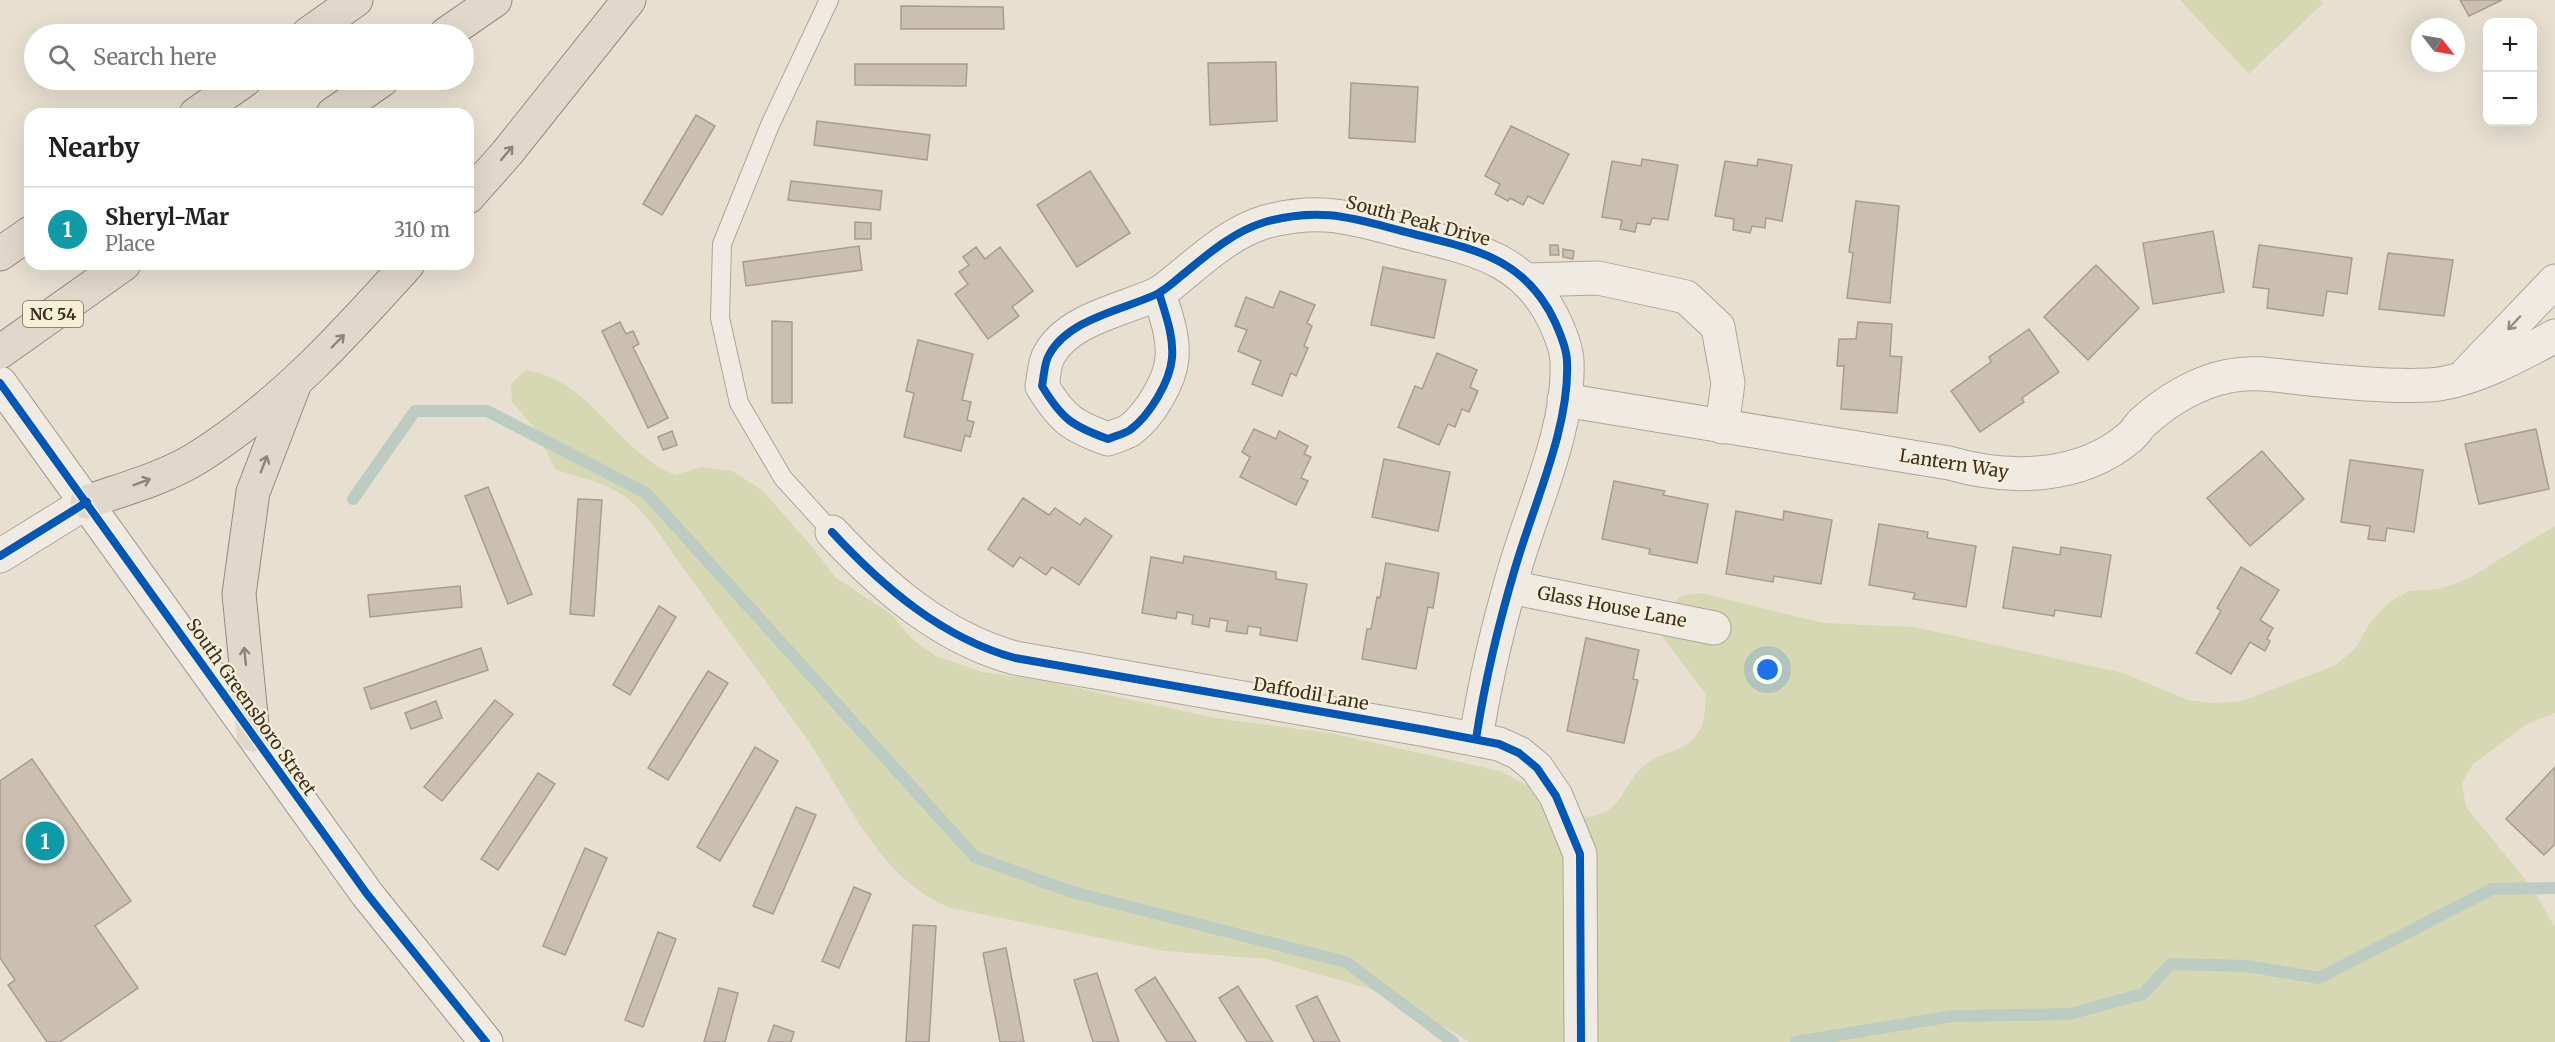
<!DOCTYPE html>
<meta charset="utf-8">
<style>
:root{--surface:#fff;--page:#f2f2f2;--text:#202124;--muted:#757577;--line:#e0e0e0;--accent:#786c5e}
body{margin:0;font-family:Merriweather,serif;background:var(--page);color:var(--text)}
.controls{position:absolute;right:18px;top:18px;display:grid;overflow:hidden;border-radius:12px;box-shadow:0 6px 24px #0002}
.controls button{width:54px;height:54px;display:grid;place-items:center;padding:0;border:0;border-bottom:2px solid var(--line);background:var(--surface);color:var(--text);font:30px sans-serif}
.compass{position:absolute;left:2411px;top:18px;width:54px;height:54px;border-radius:50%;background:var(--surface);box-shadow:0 6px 24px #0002;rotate:121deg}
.you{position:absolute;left:1768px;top:670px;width:21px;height:21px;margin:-15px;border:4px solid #fff;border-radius:50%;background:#1a73e8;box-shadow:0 0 0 9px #1a73e833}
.badge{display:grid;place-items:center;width:39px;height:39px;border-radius:50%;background:var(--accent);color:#fff;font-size:20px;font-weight:700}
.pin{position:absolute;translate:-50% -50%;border:3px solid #fff;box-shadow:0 2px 6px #0006}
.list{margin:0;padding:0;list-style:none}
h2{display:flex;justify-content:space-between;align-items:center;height:78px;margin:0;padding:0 24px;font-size:26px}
h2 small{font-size:20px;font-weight:400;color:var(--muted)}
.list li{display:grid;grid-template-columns:39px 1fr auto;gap:18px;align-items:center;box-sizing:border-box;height:84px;padding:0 24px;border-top:2px solid var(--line)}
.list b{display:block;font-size:22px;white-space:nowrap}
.list p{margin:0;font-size:20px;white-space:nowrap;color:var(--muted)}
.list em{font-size:20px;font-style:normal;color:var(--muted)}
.icon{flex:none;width:33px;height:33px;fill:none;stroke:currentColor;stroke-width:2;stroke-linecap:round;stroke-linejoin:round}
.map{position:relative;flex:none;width:2555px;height:1042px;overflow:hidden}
.search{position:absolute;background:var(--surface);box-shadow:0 6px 24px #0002;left:24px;top:24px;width:450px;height:66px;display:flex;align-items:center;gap:15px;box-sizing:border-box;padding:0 21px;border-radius:33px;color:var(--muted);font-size:22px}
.panel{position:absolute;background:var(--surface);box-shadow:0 6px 24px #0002;left:24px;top:108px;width:450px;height:162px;border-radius:18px}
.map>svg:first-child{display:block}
.green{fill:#d6d7b3}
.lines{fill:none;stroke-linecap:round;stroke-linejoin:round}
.stream{stroke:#bcccc2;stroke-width:12}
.building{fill:#cbbfb2;stroke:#a89c90;stroke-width:1.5}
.service-casing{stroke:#ada599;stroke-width:20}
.minor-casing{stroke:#ada599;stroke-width:35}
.tertiary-casing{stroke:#ada599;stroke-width:35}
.secondary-casing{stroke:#9c958a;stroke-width:35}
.trunk-casing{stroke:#928b80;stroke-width:35}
.service{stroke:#efebe3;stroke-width:18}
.minor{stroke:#efebe3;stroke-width:33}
.tertiary{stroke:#efebe3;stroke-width:33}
.secondary{stroke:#efebe3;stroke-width:33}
.trunk{stroke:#e0d9cb;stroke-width:33}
.cycleway-casing{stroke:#f7eed8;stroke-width:11}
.cycleway{stroke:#0057b8;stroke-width:8}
.oneway{stroke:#8e8476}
.oneway2{stroke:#968c82}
.labels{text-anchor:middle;stroke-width:4.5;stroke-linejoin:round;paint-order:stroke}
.shield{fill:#f7eed8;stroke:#756857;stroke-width:1.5}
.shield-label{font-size:16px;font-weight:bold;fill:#3d2e20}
.street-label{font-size:18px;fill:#3d2e20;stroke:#f7eed8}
</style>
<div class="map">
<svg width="2555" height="1042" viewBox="0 0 2555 1042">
<rect width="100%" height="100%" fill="#e7e0d1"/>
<g class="green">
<polygon points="2180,0 2320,0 2323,3 2249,74"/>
<path d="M526,370C593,381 616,451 675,475L701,467L732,471L762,490L809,543L835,577L891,614L912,639L936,656L982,672L1045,681L1215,718L1335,734L1500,771L1586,817C1625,814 1620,784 1646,764C1659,754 1679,751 1691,741C1705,730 1706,709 1705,693L1661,635L1666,609L1681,596L1701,593L1823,623L1914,627L2123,673L2188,700L2214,703L2242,701L2336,665L2356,648L2369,624L2389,602L2409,591L2440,589L2469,578L2555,526V713L2529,723L2473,764L2462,783L2466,807L2534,890L2555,928V1042H1469L1452,1031L1370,989L1266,959L1165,951L951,908C879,881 845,794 804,735C766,681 727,629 689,576C671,552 650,516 627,498C606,482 579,478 555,469L535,429L512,402L511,384Z"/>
</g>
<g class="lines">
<g class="stream">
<polyline points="353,499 415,411 487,411 646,493 975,857 1072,892 1346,962 1453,1042"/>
<polyline points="1796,1042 1953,1016 2069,1014 2143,994 2171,964 2247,966 2319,978 2492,889 2555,888"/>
</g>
</g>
<g class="building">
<polygon points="2460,0 2502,0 2469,16"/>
<polygon points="901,6 1003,7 1004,29 901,29"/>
<polygon points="1276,62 1277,121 1210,125 1208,63"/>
<polygon points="855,64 967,64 966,86 855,85"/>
<polygon points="1351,83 1418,87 1415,142 1349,138"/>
<polygon points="696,115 715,126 662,215 643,204"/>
<polygon points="817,121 930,135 927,160 814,145"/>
<polygon points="1511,126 1569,154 1543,204 1528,196 1523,205 1510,198 1508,201 1495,194 1500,184 1485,176"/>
<polygon points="1642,159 1678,165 1668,220 1652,218 1650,225 1637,223 1635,232 1620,229 1622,220 1602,217 1612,161 1641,166"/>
<polygon points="1758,159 1792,165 1782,221 1766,218 1765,228 1752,226 1750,233 1733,230 1734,219 1715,216 1725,161 1757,166"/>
<polygon points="1090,171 1130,233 1077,267 1037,205"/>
<polygon points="791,181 882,191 880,210 788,200"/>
<polygon points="1856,201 1899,206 1890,303 1847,298 1853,253 1849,252"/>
<polygon points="855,222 871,223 871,239 855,239"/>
<polygon points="2213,231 2224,292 2153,304 2143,243"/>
<polygon points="1550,245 1558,245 1559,255 1550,255"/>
<polygon points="2259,245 2352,258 2347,294 2327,291 2323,316 2267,308 2269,289 2253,287"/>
<polygon points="859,246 862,270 746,286 743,262"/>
<polygon points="976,247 985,259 1000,247 1033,291 1012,307 1019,316 988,339 955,294 968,284 959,272 969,265 963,257"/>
<polygon points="1563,249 1574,251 1573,259 1563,257"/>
<polygon points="2388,253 2453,260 2444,316 2379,309"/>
<polygon points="2096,265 2139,308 2088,360 2044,317"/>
<polygon points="1383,267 1446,280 1434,338 1371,325"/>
<polygon points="1280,291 1315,305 1307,323 1312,326 1304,346 1308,348 1296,376 1291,373 1282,396 1252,384 1261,361 1238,351 1247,330 1235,326 1246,297 1273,308"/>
<polygon points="772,321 792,322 792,403 772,403"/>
<polygon points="620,322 626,334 633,331 639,344 633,347 668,418 648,428 602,331"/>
<polygon points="1858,322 1892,324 1890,356 1902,357 1897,413 1841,409 1844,366 1837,366 1839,339 1856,339"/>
<polygon points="2029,329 2059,372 2022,398 2024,402 1980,432 1951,391 1991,362 1989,357"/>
<polygon points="918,340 973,354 962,400 971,402 967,420 974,422 970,437 965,435 961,451 904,437 914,393 906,391"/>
<polygon points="1437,353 1477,370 1470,387 1478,391 1469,412 1462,409 1455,427 1448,424 1439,445 1398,427 1415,386 1422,389"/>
<polygon points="1254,429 1276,439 1279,431 1308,446 1304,454 1311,457 1301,478 1308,481 1296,505 1240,477 1250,457 1242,452"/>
<polygon points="2536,429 2549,489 2479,504 2465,444"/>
<polygon points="672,431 677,445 663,450 658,437"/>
<polygon points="2262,451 2304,499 2250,546 2207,498"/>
<polygon points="1384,459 1450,472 1438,531 1372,517"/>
<polygon points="2350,460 2423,470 2414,532 2387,528 2385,541 2368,539 2370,526 2341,522"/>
<polygon points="1614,481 1665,491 1663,495 1708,504 1697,563 1649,554 1650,549 1602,539"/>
<polygon points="488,487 532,594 508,604 465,496"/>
<polygon points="1023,498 1049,515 1055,508 1080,525 1085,518 1112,536 1079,585 1052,567 1046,575 1020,557 1013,567 988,549"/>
<polygon points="578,499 602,500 594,616 570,614"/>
<polygon points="1736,511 1783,520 1784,511 1832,520 1821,584 1774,576 1773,582 1726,574"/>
<polygon points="1879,524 1928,532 1927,538 1976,546 1966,607 1913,599 1915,593 1869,585"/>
<polygon points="2013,547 2060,555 2061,547 2111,555 2101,617 2055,610 2054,616 2003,608"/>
<polygon points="1184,556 1276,572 1276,579 1307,584 1297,641 1260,635 1261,628 1248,626 1247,634 1226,631 1228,621 1210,618 1209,627 1192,624 1193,615 1177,612 1176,619 1142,613 1151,557 1183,563"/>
<polygon points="1386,563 1439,573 1433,608 1428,607 1416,669 1362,659 1367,629 1371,629 1377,597 1380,598"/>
<polygon points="2241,567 2279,590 2260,620 2273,628 2267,639 2270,641 2265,651 2250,642 2231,674 2196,653 2221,611 2217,608"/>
<polygon points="460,586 462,607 370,617 368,595"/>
<polygon points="659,606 676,617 630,695 613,685"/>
<polygon points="1586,638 1639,650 1633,679 1638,680 1624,743 1567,731"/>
<polygon points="481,648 488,670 371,709 364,688"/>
<polygon points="708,671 728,683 668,780 648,768"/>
<polygon points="495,700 513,714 442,801 424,787"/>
<polygon points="436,701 442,718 411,729 405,713"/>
<polygon points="755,747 778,761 720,861 697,847"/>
<polygon points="32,759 131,901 95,926 138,988 60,1042 47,1042 8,985 15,980 0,958 0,781"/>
<polygon points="2555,767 2555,844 2544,855 2506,819"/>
<polygon points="538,773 555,784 498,870 481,859"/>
<polygon points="796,807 816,815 773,914 753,906"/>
<polygon points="585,848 607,858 565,955 543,946"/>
<polygon points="854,887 871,894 839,968 822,961"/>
<polygon points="913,925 936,926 929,1042 906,1042"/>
<polygon points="658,932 676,939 643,1027 625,1020"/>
<polygon points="1006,948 1024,1042 1000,1042 983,953"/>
<polygon points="1097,973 1119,1042 1093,1042 1074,980"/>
<polygon points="1155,977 1196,1042 1167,1042 1135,990"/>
<polygon points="1238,986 1273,1042 1247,1042 1219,998"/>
<polygon points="719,988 738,993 725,1042 704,1042"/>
<polygon points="1317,996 1340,1042 1314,1042 1296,1006"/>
<polygon points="774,1025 794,1032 791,1042 768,1042"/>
</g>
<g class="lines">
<g class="service-casing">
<polyline id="service" points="829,0 770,125 722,244 720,318 739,403 783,478 832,532"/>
</g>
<g class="minor-casing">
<g id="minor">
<polyline points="1527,280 1598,278 1686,297 1718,327 1728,383 1722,427"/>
<path d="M1159,293C1165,313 1174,336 1172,358C1170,382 1149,416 1130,430C1124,434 1115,436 1108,439C1072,426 1062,419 1042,386C1044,377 1044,363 1049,355C1068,319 1123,310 1157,294C1167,289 1177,279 1186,272C1210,252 1235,231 1265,222C1322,206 1355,219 1410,233C1472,249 1525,257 1555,322C1560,333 1567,349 1567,362C1570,426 1534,504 1516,565C1499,622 1485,680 1476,739"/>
<polyline points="2468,372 2555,281"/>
<path d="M1564,400L1949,463C2008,480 2080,480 2130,437C2135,433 2138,427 2142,423C2166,401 2197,382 2229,376C2257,370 2282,377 2310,379C2348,383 2390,387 2428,385C2469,383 2520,355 2555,336"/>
<path d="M832,532C883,587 942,638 1015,658L1426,730L1499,744L1519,753L1537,768L1556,796L1580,854L1581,1042"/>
<polyline points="1510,587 1714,628"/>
</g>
</g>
<g class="tertiary-casing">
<polyline id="tertiary" points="0,556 87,502"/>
</g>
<g class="secondary-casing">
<polyline id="secondary" points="0,383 367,894 486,1042"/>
</g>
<g class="trunk-casing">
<g id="trunk">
<polyline points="308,34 356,0"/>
<polyline points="446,34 495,0"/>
<polyline points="196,114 245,80"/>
<polyline points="333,114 382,80"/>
<polyline points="468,197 507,153 629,0"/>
<polyline points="0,254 30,233"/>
<polyline points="0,352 124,264"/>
<path d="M87,502C123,489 165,478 197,458C279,407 344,335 408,264"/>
<polyline points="253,735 239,594 253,492 295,383"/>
</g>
</g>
<use href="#service" class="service"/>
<use href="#minor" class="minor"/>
<use href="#tertiary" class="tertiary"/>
<use href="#secondary" class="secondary"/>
<use href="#trunk" class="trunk"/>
<g class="cycleway-casing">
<g id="cycleway">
<path d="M1159,293C1165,313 1174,336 1172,358C1170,382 1149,416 1130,430C1124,434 1115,436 1108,439C1072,426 1062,419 1042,386C1044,377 1044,363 1049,355C1068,319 1123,310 1157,294C1167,289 1177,279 1186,272C1210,252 1235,231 1265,222C1322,206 1355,219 1410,233C1472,249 1525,257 1555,322C1560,333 1567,349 1567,362C1570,426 1534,504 1516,565C1499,622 1485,680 1476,739"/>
<polyline points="0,383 367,894 486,1042"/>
<path d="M832,532C883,587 942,638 1015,658L1426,730L1499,744L1519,753L1537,768L1556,796L1580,854L1581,1042"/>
<polyline points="0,556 87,502"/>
</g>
</g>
<use href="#cycleway" class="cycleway"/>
</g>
<defs><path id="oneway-shaft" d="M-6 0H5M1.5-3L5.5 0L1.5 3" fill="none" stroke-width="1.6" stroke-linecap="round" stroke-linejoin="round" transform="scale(1.5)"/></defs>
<g class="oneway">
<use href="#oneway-shaft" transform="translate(507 153) rotate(-50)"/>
<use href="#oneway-shaft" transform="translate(338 341) rotate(-46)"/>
<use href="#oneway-shaft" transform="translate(264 464) rotate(-69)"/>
<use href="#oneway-shaft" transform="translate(142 482) rotate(-21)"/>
<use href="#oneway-shaft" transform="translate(245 656) rotate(-96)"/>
</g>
<use class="oneway2" href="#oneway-shaft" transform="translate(2514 323) rotate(133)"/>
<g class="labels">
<rect class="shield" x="23" y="301" width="60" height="26" rx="4.5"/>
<g class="shield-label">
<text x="53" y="320">NC 54</text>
</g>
<g class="street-label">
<text transform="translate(1418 221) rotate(15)" y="6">South Peak Drive</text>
<text transform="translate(1954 464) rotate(9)" y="6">Lantern Way</text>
<text transform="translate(1612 607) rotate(11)" y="6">Glass House Lane</text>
<text transform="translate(1311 694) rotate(10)" y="6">Daffodil Lane</text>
<text transform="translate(251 707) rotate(55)" y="6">South Greensboro Street</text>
</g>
</g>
</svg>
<div class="controls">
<button>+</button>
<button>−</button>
</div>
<svg class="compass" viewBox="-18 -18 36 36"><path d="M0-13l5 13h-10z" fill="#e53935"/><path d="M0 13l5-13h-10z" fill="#757577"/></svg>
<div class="you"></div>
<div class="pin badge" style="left:45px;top:841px;background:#0f9aa8">1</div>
<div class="search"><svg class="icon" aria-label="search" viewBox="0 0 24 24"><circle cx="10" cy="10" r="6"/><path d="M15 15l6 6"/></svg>Search here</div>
<section class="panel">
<h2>Nearby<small></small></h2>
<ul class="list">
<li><span class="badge" style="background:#0f9aa8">1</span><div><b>Sheryl-Mar</b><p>Place</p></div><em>310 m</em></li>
</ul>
</section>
</div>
